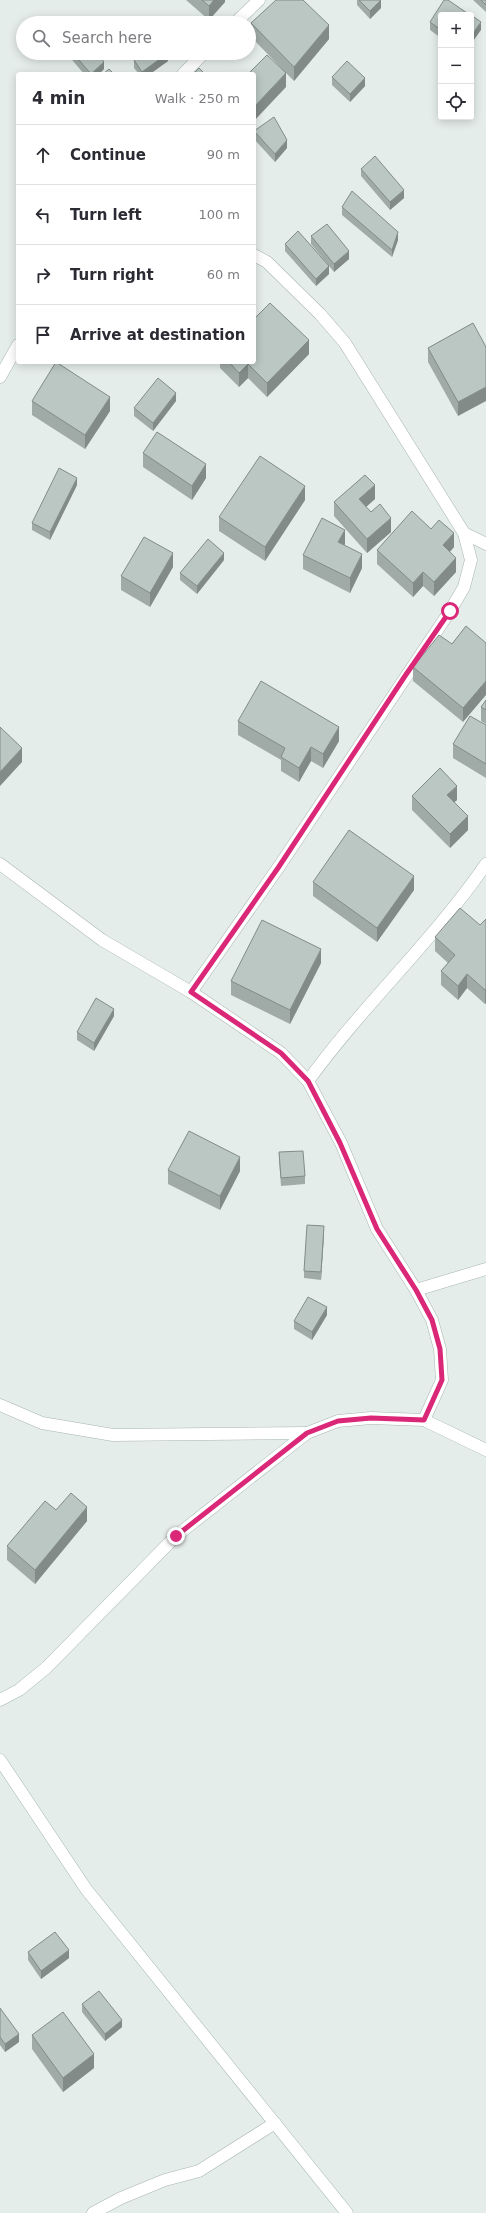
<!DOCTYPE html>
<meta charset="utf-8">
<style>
:root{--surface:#fff;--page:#f7f7f7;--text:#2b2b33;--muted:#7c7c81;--line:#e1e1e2}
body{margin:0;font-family:"DejaVu Sans",sans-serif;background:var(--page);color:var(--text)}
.controls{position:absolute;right:12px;top:12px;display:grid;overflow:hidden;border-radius:4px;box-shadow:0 2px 10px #0003}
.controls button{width:36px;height:36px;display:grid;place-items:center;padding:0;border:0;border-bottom:1px solid var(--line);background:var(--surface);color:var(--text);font:20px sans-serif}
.stop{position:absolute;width:12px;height:12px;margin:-9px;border:3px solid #db2777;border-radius:50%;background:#fff}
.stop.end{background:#db2777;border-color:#fff;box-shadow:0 1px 4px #0008}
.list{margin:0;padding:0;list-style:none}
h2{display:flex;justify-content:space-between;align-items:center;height:52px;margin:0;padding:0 16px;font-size:17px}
h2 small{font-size:13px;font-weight:400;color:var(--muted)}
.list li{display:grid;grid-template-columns:26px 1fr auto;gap:12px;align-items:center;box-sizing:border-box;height:60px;padding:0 16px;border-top:1px solid var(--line)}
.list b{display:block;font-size:15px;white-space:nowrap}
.list em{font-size:13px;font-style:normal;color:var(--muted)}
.icon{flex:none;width:22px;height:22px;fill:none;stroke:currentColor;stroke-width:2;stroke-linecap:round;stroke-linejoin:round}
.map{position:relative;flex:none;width:486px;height:2213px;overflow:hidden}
.search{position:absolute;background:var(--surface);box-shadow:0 2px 10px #0003;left:16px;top:16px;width:240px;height:44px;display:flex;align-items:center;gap:10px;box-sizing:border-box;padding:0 14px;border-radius:22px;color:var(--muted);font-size:15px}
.panel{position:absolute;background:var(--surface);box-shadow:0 2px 10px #0003;left:16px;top:72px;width:240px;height:292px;border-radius:4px}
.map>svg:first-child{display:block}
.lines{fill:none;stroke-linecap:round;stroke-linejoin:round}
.street-casing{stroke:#a8b5b1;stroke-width:13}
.secondary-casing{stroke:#a4b7b3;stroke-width:13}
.street{stroke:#fff;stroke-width:12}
.secondary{stroke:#fff;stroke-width:12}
.wall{fill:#a0aba8}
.shaded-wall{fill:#828b88}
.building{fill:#bac7c3;stroke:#828b88}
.route{stroke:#db2777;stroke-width:5}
</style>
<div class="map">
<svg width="486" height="2213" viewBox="0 0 486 2213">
<rect width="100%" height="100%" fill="#e5edea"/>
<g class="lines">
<g class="street-casing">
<g id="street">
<polyline points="235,23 259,0"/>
<polyline points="183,74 204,53"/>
<polyline points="0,377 18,345"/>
<polyline points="464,533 486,544"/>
<polyline points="0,864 102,940 191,992 281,1053 308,1081 341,1143 377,1229 416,1290 432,1320 440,1349 442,1380 424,1420"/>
<polyline points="191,992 278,868 450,611 464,587 471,560 464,533 345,343 320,314 267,262 254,255"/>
<path d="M308,1081C363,1005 433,941 486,864"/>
<polyline points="416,1290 486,1269"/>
<polyline points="0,1405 42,1423 113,1435 307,1433"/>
<polyline points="93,2213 121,2198 165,2180 199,2171 275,2123"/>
</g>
</g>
<g class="secondary-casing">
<g id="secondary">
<polyline points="0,1700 19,1690 46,1668 176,1536 307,1433 338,1421 371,1418 424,1420 486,1450"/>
<polyline points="0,1760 86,1889 347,2213"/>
</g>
</g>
<use href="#street" class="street"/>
<use href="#secondary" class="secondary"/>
</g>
<g class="wall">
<polygon points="186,0 225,0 225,2 209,20"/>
<polygon points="357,0 381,0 381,8 370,19 357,5"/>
<polygon points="473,0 486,0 486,12"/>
<polygon points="441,15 441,38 430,30 430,22"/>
<polygon points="251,23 329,39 294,81 286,73 286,87 285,72 251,37"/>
<polygon points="68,53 97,53 104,69 99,74 84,74 68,55"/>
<polygon points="134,60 168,61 150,74 139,74 134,68"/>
<polygon points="332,77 365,86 350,102 332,85"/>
<polygon points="254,131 287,148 275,162 254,139"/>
<polygon points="361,169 404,198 390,210 361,176"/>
<polygon points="342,207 398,240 392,257 342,215"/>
<polygon points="311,236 349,259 334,272 311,244"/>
<polygon points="285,244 329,274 316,286 285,251"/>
<polygon points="473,323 458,416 428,362 428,348"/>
<polygon points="309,354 267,397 248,378 239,387 220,368 220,362 254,362"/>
<polygon points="32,401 110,411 85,449 32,415"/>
<polygon points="176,401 153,431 134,416 134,408"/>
<polygon points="143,453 206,478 192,500 143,467"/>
<polygon points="77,485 50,540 32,530 32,523"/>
<polygon points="375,499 366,507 391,532 367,553 334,516 334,502"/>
<polygon points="305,500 265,561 219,531 219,517"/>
<polygon points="431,529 454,547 450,552 456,572 434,596 423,586 413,597 377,564 377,550"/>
<polygon points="345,544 344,545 362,568 350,593 303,569 303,555"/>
<polygon points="224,560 197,594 180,580 180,573"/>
<polygon points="173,567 150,607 121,590 121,576"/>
<polygon points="466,626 463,722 413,681 413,667 452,644"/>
<polygon points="486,700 486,724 481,721 481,707"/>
<polygon points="238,721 339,741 323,768 311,761 299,782 281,771 281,760 238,735"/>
<polygon points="486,725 486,778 453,758 453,744"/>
<polygon points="412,796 457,800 454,802 468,830 450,848 412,810"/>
<polygon points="313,882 414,890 377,942 313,896"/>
<polygon points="486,919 486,1003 485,1004 467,988 458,1000 441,985 441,971 448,963 435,951 435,937 480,925"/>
<polygon points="321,963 290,1024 231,995 231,981"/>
<polygon points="114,1016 94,1051 77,1040 77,1032"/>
<polygon points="279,1152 305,1176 305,1184 281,1186 279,1160"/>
<polygon points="168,1170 240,1171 220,1210 168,1184"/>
<polygon points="324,1233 321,1280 304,1278 304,1271"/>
<polygon points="327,1315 312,1340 294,1329 294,1321"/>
<polygon points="56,1510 87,1521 35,1584 7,1560 7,1546"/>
<polygon points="28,1952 69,1958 41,1979 28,1960"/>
<polygon points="82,2004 122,2027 105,2041 82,2012"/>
<polygon points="0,2008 19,2042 5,2052 0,2045"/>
<polygon points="32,2035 94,2068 63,2092 32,2049"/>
</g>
<g class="shaded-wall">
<polygon points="214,0 225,0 225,2 209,20 209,6"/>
<polygon points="381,0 381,8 370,19 370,11"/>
<polygon points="481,22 481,30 471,44 471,36"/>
<polygon points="329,25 329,39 294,81 294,67"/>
<polygon points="168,53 168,61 150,74 142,74 142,72"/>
<polygon points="104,62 104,69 99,74 91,74"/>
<polygon points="286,73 286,87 254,121 254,107"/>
<polygon points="365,78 365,86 350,102 350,94"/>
<polygon points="287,140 287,148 275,162 275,154"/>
<polygon points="404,190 404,198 390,210 390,202"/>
<polygon points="398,232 398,240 392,257 392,250"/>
<polygon points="349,251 349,259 334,272 334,264"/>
<polygon points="329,266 329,274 316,286 316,279"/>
<polygon points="309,340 309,354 267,397 267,383"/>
<polygon points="248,364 248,378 239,387 239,373"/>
<polygon points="486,387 486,401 458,416 458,402"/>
<polygon points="176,393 176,401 153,431 153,423"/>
<polygon points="110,397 110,411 85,449 85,435"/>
<polygon points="206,464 206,478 192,500 192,486"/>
<polygon points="77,478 77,485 50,540 50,532"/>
<polygon points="375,485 375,499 359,513 359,499"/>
<polygon points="305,486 305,500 265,561 265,547"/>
<polygon points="391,518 391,532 367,553 367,539"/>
<polygon points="345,530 345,544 338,556 338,542"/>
<polygon points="454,533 454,547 443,559 443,545"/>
<polygon points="173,553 173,567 150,607 150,593"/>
<polygon points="224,553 224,560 197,594 197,586"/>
<polygon points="362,554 362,568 350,593 350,578"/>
<polygon points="456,558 456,572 434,596 434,582"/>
<polygon points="423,572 423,586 413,597 413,583"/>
<polygon points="486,681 486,695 463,722 463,708"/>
<polygon points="339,727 339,741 323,768 323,754"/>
<polygon points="311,747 311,761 299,782 299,768"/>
<polygon points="22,748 22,762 0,786 0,772"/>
<polygon points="457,786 457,800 447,809 447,795"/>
<polygon points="468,816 468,830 450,848 450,834"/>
<polygon points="414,876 414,890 377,942 377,928"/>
<polygon points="321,949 321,963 290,1024 290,1010"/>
<polygon points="467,974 467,988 458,1000 458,986"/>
<polygon points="486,989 486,1003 485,1004 485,990"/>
<polygon points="114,1009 114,1016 94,1051 94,1043"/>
<polygon points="240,1157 240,1171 220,1210 220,1196"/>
<polygon points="324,1226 324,1233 321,1280 321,1272"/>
<polygon points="327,1307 327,1315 312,1340 312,1332"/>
<polygon points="87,1507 87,1521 35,1584 35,1570"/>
<polygon points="69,1950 69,1958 41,1979 41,1971"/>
<polygon points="122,2020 122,2027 105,2041 105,2034"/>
<polygon points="19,2034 19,2042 5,2052 5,2044"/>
<polygon points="94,2054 94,2068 63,2092 63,2078"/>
</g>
<g class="building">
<polygon points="202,0 214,0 209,6"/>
<polygon points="276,0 303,0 329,25 294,67 251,23"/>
<polygon points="359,0 381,0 370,11"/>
<polygon points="444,0 448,0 470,15 441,15 441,30 430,22"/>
<polygon points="481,0 486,0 486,5"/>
<polygon points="471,15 481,22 471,36"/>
<polygon points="73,53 97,53 104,62 91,74"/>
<polygon points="144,53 168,53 142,72 134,60"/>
<polygon points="267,55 286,73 254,107 254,74 248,74"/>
<polygon points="347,61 365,78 350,94 332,77"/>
<polygon points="199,68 205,74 193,74"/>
<polygon points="109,69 114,74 103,74"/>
<polygon points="274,117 287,140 275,154 254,131"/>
<polygon points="375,156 404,190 390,202 361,169"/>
<polygon points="352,191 398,232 392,250 342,207"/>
<polygon points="327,224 349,251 334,264 311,236"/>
<polygon points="298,231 329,266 316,279 285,244"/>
<polygon points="270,303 309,340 267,383 248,364 239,373 229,362 254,362 254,319"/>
<polygon points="473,323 486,347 486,387 458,402 428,348"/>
<polygon points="56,362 110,397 85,435 32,401"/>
<polygon points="158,378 176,393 153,423 134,408"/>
<polygon points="157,432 206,464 192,486 143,453"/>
<polygon points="260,456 305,486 265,547 219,517"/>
<polygon points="59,468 77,478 50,532 32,523"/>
<polygon points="365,475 375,485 359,499 371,512 380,504 391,518 367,539 334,502"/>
<polygon points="412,511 431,529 439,520 454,533 443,545 456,558 434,582 423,572 413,583 377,550"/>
<polygon points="322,518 345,530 338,542 362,554 350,578 303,555"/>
<polygon points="144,537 173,553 150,593 121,576"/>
<polygon points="208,539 224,553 197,586 180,573"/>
<polygon points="466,626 486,643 486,681 463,708 413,667 439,635 452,644"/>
<polygon points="261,681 339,727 323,754 311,747 299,768 281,757 285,748 238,721"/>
<polygon points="486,700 486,710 481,707"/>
<polygon points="470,716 486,725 486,764 453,744"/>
<polygon points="0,727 22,748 0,772"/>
<polygon points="440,768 457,786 447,795 468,816 450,834 412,796"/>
<polygon points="349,830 414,876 377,928 313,882"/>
<polygon points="460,908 480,925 486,919 486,989 485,990 467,974 458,986 441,971 455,955 435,937"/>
<polygon points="262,920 321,949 290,1010 231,981"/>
<polygon points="96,998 114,1009 94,1043 77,1032"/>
<polygon points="189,1131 240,1157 220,1196 168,1170"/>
<polygon points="303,1151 305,1176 281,1178 279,1152"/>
<polygon points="307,1225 324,1226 321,1272 304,1271"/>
<polygon points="308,1297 327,1307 312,1332 294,1321"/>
<polygon points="71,1493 87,1507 35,1570 7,1546 45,1501 56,1510"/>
<polygon points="55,1932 69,1950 41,1971 28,1952"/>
<polygon points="99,1991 122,2020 105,2034 82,2004"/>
<polygon points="0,2008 19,2034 5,2044 0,2037"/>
<polygon points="63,2012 94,2054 63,2078 32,2035"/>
</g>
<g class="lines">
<polyline class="route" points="176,1536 307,1433 338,1421 371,1418 424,1420 442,1380 440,1349 432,1320 416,1290 377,1229 340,1143 308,1081 281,1053 191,992 278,868 405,676 450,611"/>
</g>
</svg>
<div class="controls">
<button>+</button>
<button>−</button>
<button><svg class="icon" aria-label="locate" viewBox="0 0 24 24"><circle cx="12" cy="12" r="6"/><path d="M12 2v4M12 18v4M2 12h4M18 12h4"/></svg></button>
</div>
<div class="stop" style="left:450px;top:611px"></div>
<div class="stop end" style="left:176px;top:1536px"></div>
<div class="search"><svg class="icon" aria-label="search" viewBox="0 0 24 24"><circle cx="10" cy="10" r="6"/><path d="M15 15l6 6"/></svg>Search here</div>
<section class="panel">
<h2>4 min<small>Walk · 250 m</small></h2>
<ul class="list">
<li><svg class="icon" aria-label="ahead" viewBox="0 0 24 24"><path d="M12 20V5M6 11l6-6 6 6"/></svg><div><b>Continue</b></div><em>90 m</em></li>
<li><svg class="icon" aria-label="left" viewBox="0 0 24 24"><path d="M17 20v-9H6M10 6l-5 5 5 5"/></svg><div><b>Turn left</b></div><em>100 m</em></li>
<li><svg class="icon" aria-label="right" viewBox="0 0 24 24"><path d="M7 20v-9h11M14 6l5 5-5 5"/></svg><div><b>Turn right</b></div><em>60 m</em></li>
<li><svg class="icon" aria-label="arrive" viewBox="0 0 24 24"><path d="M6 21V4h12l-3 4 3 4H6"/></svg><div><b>Arrive at destination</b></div></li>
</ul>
</section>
</div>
